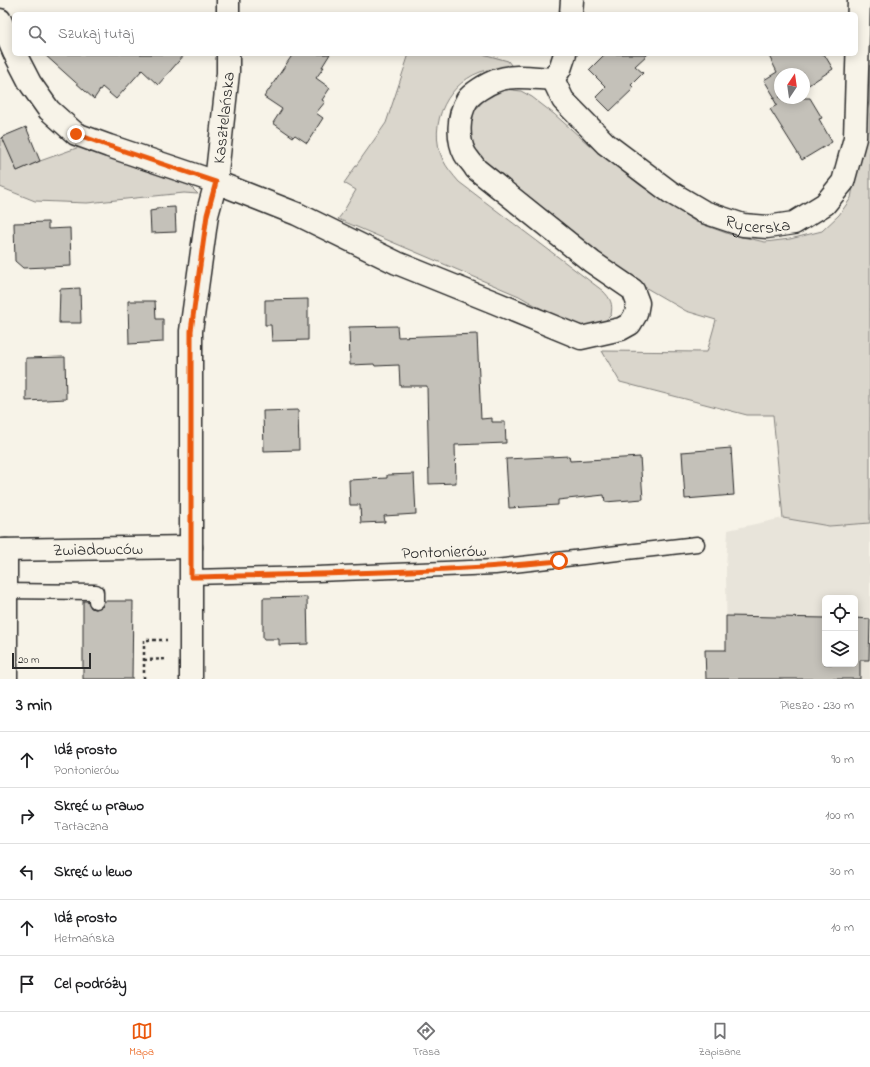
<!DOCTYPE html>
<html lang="pl">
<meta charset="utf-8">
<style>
:root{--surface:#fff;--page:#f2f2f2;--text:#202124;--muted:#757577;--line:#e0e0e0;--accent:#ea580c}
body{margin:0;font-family:"Indie Flower",sans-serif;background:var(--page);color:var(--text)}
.controls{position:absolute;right:12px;bottom:12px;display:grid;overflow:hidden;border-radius:6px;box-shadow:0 2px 10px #0003}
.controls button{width:36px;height:36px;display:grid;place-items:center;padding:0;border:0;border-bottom:1px solid var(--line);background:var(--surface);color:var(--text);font:20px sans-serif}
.compass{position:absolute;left:774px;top:68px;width:36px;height:36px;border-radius:50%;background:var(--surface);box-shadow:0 2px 10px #0003;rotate:13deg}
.scale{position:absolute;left:12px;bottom:10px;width:79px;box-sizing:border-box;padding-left:4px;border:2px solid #2b2b2b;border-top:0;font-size:11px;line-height:14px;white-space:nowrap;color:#2b2b2b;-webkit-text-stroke:3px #f7f3e8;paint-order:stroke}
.stop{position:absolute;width:12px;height:12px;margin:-9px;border:3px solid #ea580c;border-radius:50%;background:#fff}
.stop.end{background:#ea580c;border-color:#fff;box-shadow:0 1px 4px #0008}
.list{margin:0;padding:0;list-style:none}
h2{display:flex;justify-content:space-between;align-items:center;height:52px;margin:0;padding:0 16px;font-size:17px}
h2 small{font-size:13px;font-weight:400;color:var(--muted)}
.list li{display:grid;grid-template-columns:26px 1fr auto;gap:12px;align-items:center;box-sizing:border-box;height:56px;padding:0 16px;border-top:1px solid var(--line)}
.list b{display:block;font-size:15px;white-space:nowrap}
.list p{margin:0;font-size:13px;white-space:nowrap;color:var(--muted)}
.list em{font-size:13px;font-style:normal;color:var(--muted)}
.icon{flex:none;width:22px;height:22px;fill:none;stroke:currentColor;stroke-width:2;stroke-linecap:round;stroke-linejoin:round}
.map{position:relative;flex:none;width:870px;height:679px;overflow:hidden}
.search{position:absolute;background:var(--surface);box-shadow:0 2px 10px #0003;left:12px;right:12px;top:12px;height:44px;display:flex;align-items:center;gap:10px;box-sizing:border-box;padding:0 14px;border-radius:6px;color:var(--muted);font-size:15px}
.sheet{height:332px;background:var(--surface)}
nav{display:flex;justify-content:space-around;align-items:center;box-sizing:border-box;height:56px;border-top:1px solid var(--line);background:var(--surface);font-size:11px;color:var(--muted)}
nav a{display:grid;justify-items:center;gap:2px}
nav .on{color:var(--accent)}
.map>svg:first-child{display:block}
.built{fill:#e8e4da;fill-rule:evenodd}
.green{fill:#dad6cc;stroke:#82807c}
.building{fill:#c4c1b9;stroke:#2b2b2b}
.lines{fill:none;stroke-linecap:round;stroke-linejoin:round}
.service-casing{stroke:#2b2b2b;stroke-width:17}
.minor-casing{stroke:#2b2b2b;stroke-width:25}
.path{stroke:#2b2b2b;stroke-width:2.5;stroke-dasharray:3 3;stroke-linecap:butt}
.service{stroke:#f7f3e8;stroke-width:14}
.minor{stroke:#f7f3e8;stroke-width:22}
.route{stroke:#ea580c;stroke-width:5}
.labels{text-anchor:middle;stroke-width:3;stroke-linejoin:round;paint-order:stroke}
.street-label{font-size:17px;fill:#2b2b2b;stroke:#f7f3e8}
</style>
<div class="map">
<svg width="870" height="679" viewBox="0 0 870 679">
<rect width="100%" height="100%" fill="#f7f3e8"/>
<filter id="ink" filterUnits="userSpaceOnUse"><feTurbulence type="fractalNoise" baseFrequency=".025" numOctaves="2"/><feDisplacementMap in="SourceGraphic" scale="8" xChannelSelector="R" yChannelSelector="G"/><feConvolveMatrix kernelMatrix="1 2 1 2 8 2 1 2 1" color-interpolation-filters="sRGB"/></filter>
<g filter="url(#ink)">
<path class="built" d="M783,518L829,526L870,524V679H727L726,569L728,530ZM825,598H855V664H825Z"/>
<g class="green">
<path d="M409,54H483L508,61L514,69C505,68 496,68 487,70C449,79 426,124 443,160C447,168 453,175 459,182L603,291C611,299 613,304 611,315L604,322L595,325L584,326L570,322L556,317L519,296L338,219L342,214L356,190L344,183L386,123Z"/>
<polygon points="870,65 870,523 829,526 783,518 773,415 747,415 620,382 602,351 707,352 716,320 686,311 636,282 475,153 469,133 473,113 488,95 496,91 506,89 521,91 532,97 554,114 588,144 640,185 696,222 729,234 765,242 790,239 822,231 839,215 851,198 869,101"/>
<polygon points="3,138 17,171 40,161 85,145 183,179 198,194 184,193 87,203 35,201 0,187 0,139"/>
</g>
<g class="building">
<polygon points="44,54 185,54 158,85 142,70 116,99 102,87 94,99"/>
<polygon points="293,54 330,54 322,67 324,67 316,78 330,88 322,100 325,102 316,113 323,118 307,143 295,135 293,137 273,123 282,109 264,97"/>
<polygon points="605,54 648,54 635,66 643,73 631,85 634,88 610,111 596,97 606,87 589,70"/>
<polygon points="768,54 824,54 833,69 804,88 804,74 780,74 780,98 810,98 822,118 819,119 832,142 802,160 770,109 777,105 773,98 775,98 764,80 777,72"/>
<polygon points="26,127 40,161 17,171 2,137"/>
<polygon points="175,207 176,232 151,233 150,211 156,210 156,208"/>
<polygon points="48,222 48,229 70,228 71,266 23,268 15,261 14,223"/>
<polygon points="80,288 81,323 59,323 60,289"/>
<polygon points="308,299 308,340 272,341 271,325 265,325 265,300"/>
<polygon points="128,301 155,301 156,319 163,319 163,342 129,344"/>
<polygon points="397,326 398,337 477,334 481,419 492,418 492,422 505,422 506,443 455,445 456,483 429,484 427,386 400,386 399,365 375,366 374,364 350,365 349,327"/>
<polygon points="65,357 66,399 26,401 26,358"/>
<polygon points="298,410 299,450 264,451 263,411"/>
<polygon points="731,448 734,495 685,499 682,452"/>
<polygon points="569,456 570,461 640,457 643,499 605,502 604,495 558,500 558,505 509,508 506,459"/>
<polygon points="414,474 416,514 384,516 385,522 361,523 360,505 350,505 349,480 387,478 387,475"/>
<polygon points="307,597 308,644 279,645 279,639 263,639 263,598"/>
<polygon points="83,601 88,601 91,608 96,609 103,606 104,601 133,601 132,679 83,679"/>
<polygon points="726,616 825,618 825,664 855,664 855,618 870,619 869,660 860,660 860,679 706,679 705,650 726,650"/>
</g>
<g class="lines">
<g class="service-casing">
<g id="service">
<polyline points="191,577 317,574 495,567 697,544"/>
<polyline points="0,591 96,592 96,601"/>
</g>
</g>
<g class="minor-casing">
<g id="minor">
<polyline points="228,14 228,0"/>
<polyline points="571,14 572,0"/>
<polyline points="0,20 14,52"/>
<path d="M15,54L30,83L49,110L76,134L109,146L216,182L297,214L397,263L496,303L581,338L621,329L630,324L636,314L638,303L633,290L592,262L476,169C473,164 468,159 465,154C457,139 458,115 467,100C472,93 487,84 495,81C512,74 534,78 553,79"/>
<path id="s1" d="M553,79L563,100L606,144L670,192L704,212L743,225L767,227L794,223L825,204L843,182L855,138L859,0"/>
<polyline points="553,79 560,69 565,54"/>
<path id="s2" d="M0,550L191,547"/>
<polyline points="6,550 6,679"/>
<path id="s3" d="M191,679V331L207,215L216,182L228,73V54"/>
</g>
</g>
<g class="path">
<polyline points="144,660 168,659"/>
<polyline points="144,679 144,640 167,640"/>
</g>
<use href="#service" class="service"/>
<use href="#minor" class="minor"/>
</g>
</g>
<g class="lines" filter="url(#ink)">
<path class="route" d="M76,134L109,146L216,182L207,215L191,331V577C314,574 437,573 559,561"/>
</g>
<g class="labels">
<g class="street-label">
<text dy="6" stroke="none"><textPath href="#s3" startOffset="564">Kasztelańska</textPath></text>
<text dy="6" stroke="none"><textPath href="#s1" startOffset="260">Rycerska</textPath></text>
<text dy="6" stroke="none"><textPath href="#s2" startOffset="98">Zwiadowców</textPath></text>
<text transform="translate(444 551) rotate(-2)" y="6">Pontonierów</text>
</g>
</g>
</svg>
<div class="controls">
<button><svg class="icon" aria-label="locate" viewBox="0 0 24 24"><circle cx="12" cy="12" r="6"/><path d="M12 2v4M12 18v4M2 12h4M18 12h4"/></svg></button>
<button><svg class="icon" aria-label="layers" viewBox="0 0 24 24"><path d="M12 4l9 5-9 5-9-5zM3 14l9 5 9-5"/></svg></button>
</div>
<svg class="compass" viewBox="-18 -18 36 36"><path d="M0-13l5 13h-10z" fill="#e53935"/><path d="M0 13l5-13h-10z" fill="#757577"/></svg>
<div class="scale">20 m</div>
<div class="stop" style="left:559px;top:561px"></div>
<div class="stop end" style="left:76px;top:134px"></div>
<div class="search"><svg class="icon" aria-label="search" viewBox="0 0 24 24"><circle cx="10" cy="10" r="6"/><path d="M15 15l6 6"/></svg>Szukaj tutaj</div>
</div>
<section class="sheet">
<h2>3 min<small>Pieszo · 230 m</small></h2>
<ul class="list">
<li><svg class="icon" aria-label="ahead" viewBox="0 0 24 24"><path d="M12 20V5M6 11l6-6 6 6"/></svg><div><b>Idź prosto</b><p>Pontonierów</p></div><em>90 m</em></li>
<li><svg class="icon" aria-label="right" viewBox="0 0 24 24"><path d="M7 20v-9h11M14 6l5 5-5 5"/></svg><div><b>Skręć w prawo</b><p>Tartaczna</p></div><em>100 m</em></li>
<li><svg class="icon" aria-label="left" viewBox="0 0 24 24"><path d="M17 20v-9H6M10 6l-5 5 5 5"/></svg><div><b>Skręć w lewo</b></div><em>30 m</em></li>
<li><svg class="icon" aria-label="ahead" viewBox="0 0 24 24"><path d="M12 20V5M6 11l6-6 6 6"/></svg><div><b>Idź prosto</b><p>Hetmańska</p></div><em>10 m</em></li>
<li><svg class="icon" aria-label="arrive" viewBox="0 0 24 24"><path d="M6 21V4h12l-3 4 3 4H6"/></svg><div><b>Cel podróży</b></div></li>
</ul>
</section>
<nav>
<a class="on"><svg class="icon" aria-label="map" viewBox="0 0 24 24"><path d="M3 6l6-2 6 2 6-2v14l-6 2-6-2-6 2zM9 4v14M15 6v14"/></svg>Mapa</a>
<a><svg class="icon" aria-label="directions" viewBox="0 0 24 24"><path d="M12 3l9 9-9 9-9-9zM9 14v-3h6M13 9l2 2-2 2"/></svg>Trasa</a>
<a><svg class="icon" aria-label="saved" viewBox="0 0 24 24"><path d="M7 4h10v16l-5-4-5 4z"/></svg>Zapisane</a>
</nav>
